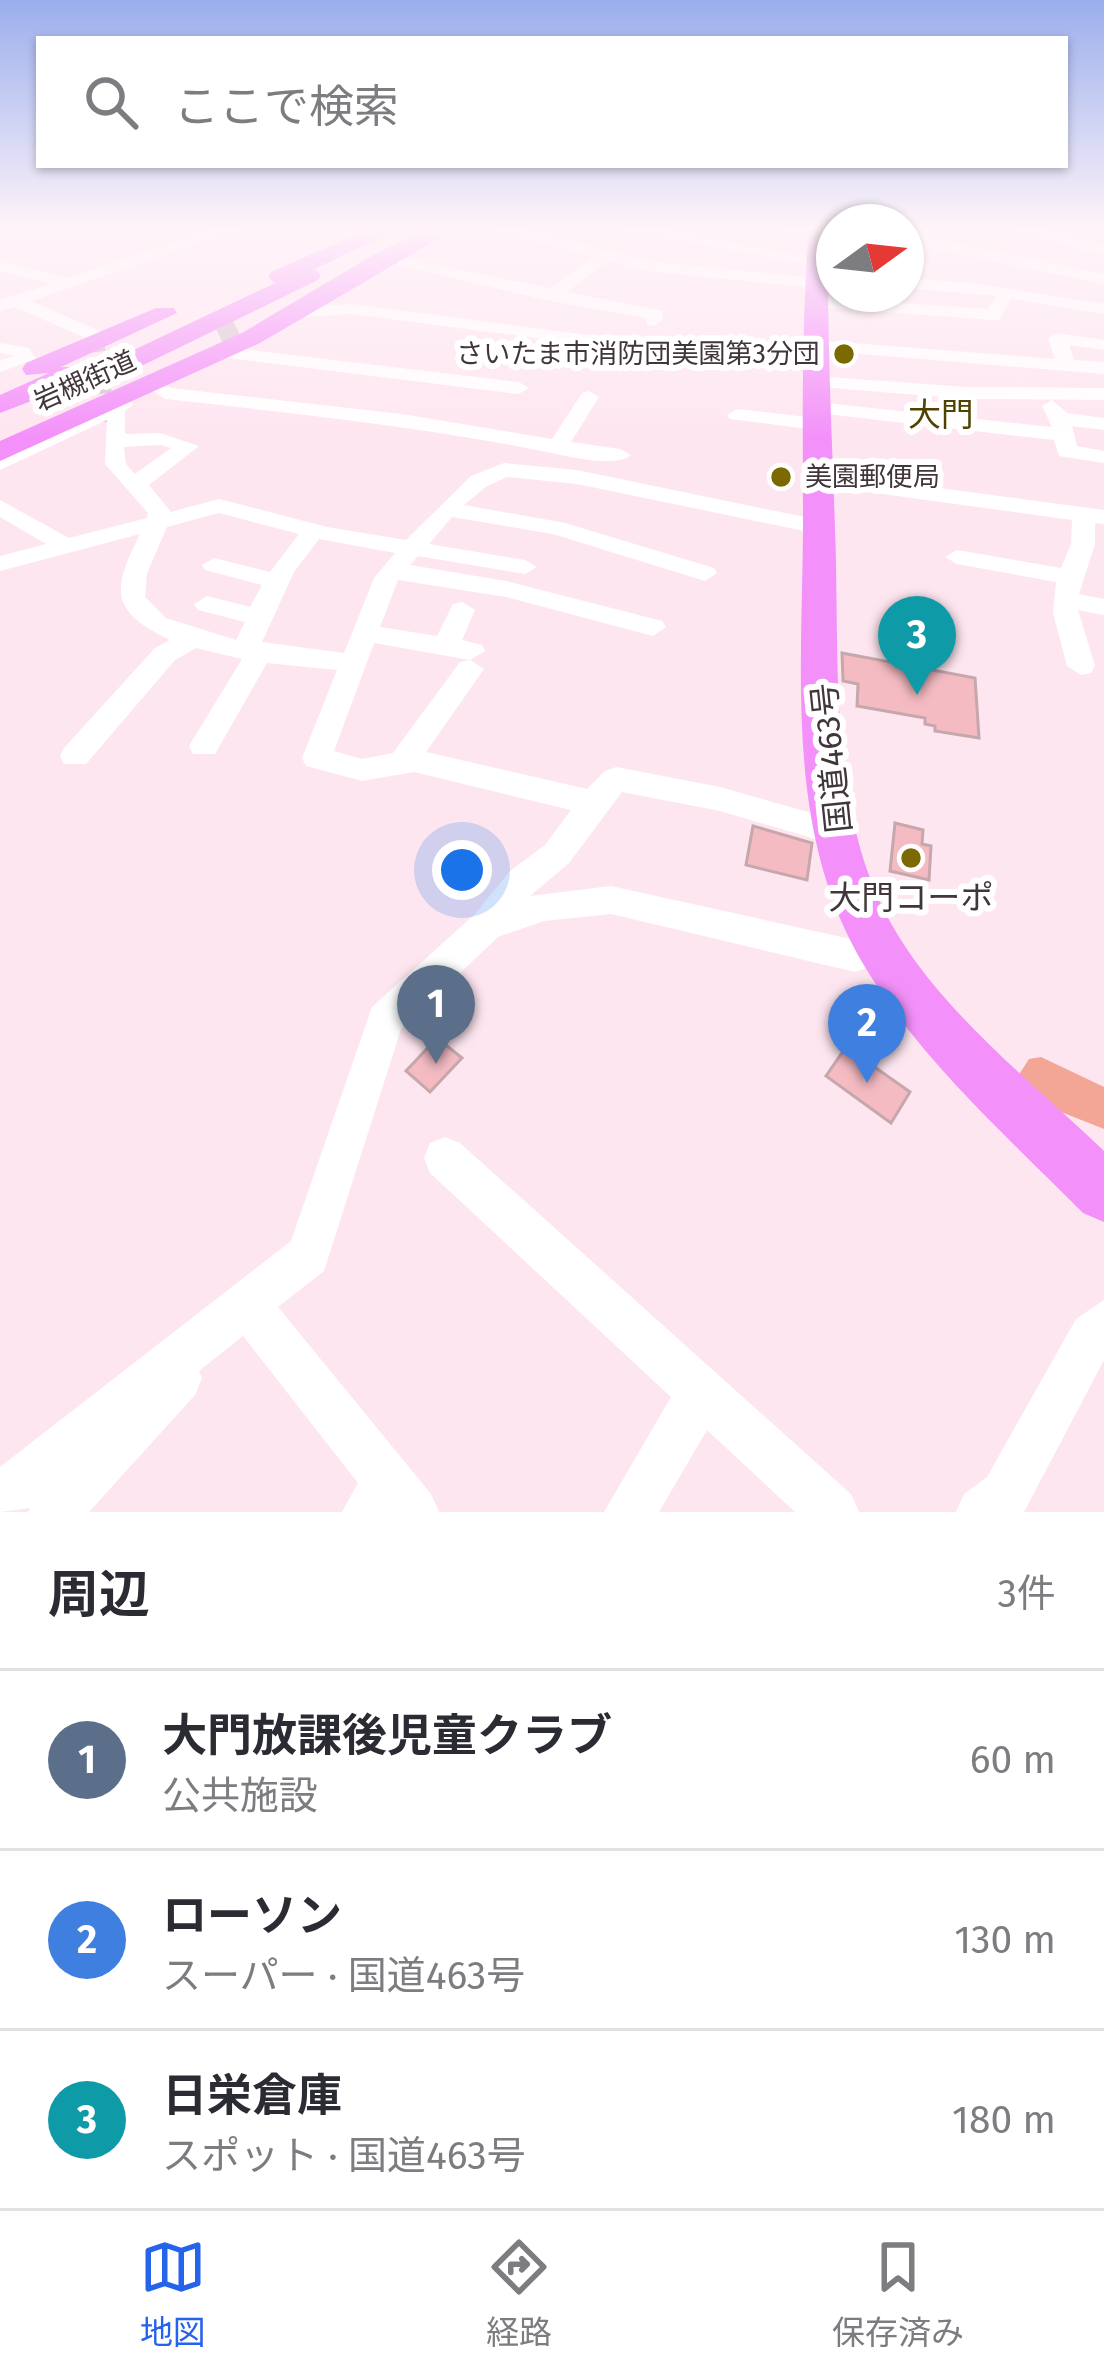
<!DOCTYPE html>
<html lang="ja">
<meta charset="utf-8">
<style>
:root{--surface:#fff;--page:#f7f7f7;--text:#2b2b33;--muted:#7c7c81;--line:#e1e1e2;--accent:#2563eb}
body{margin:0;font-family:"Fira Sans","Noto Sans JP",sans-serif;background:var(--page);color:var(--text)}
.compass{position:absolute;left:816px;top:204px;width:108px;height:108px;border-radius:50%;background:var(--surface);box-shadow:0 3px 9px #0004;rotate:75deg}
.you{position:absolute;left:462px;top:870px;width:42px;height:42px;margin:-30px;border:9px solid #fff;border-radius:50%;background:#1a73e8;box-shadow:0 0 0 18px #1a73e833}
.badge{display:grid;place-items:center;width:78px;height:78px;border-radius:50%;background:var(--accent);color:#fff;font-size:39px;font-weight:700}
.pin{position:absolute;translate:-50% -99px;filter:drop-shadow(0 3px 6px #0008)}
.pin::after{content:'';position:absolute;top:63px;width:42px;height:36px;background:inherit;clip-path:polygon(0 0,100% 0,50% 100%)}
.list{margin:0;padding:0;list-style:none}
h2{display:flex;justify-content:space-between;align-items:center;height:156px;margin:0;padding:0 48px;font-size:51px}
h2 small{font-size:39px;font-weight:400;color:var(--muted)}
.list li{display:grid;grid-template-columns:78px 1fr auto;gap:36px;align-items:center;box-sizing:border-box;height:180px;padding:0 48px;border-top:3px solid var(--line)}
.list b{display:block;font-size:45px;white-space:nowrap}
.list p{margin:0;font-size:39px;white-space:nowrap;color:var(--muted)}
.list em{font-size:39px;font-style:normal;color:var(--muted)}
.icon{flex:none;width:66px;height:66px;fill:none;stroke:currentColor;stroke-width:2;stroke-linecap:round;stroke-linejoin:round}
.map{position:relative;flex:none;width:1104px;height:1512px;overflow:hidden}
.search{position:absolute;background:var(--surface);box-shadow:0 3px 9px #0004;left:36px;right:36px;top:36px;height:132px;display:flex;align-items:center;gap:30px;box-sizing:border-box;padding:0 42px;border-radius:0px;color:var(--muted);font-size:45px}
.sheet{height:696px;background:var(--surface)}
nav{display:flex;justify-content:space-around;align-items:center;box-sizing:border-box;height:168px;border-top:3px solid var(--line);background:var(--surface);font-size:33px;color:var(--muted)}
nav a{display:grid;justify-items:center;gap:6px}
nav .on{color:var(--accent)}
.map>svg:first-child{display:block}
.green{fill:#f3a596}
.building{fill:#f5bbc3;stroke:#c6a7ab;stroke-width:3}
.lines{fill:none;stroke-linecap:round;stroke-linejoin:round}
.minor-tunnel-far1{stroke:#d8c3cd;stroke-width:16;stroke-dasharray:16 9;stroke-linecap:butt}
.minor-tunnel{stroke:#d8c3cd;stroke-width:21;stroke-dasharray:21 10;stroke-linecap:butt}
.highway-tunnel{stroke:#d8c3cd;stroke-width:24;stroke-dasharray:24 12;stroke-linecap:butt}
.minor{fill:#fff;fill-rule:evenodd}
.highway{fill:#f390f9;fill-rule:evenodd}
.poi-dot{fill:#7b6a02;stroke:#fff;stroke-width:4.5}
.labels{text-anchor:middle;stroke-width:12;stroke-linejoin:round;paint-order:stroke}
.far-poi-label{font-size:27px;fill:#41363b;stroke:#fff;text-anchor:end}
.far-street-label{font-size:27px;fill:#41363b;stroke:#fff}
.far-quarter-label{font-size:33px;fill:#4e4300;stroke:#fff}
.street-label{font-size:33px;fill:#41363b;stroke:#fff}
.poi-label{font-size:33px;fill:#41363b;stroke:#fff}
</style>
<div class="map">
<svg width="1104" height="1512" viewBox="0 0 1104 1512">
<rect width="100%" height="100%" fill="#fee6f1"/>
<polygon class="green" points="1041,1057 1104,1087 1104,1129 1046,1106 1018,1076 1029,1059"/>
<g class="building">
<polygon points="842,653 975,678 979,738 935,731 935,726 925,724 925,718 857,706 858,684 843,681"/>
<polygon points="895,823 923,830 922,844 931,846 929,880 890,871"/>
<polygon points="753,826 812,843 807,880 746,865"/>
<polygon points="437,1038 462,1058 430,1092 406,1071"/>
<polygon points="846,1047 910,1092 891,1123 826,1076"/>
</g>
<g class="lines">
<polyline class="minor-tunnel-far1" points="96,336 100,376"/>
<polyline class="minor-tunnel" points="99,373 104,422"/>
<polyline class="highway-tunnel" points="220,337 237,329"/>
<g class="minor">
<polygon points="219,228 242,228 31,301 102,332 102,340 90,340 15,307 0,311 0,300 51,284 0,271 0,261 68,278"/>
<polygon points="491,228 517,228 649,261 815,278 823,283 815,288 649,271 609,261 567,292 663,311 662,321 653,326 647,325 646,318 550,301 375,259 383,254 550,288 594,257"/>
<polygon points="619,228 654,228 825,261 817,266"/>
<polygon points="777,228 822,228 826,232 819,236"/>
<polygon points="1005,228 1032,228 1104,245 1104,255"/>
<polygon points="906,233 1104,274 1104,284 906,243"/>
<polygon points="906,278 981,284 1104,304 1104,314 1011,299 1000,319 994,320 815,307 807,302 815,297 988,309 996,296 906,288"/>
<polygon points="352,304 635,341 644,346 635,351 352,314 304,317 295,312 304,307"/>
<polygon points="1057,333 1104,340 1104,350 1069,345 1074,360 1104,362 1104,374 814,350 805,345 814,340 1055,359 1048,338"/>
<polygon points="0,343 29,348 36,359 0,372 0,360 15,356 0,353"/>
<polygon points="234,348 519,382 529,388 519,394 227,358 227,350"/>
<polygon points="815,376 967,387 1104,388 1104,400 967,399 808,386 808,378"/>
<path d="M159,382L171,388L402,414L552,439L582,393L589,391L599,397L571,442L620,449L631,455C614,469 563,455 542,451C417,426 291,413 165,399L149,388Z"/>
<path d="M124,398L134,404L125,411V434L160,433L199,446L149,485L171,512L219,499L327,527L406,540L471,476L504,463L577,470L819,520L831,527L819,534L577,484L507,477L487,486L464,505L565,523L714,568L717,573L705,581L553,534L452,517L429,544L525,560L537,567L525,574L418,556L410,565L506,581L662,621L666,627L653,636L506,597L398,580L380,627L437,636L453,604L462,602L475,610L462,640L482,645L485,651L470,660L484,669L426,752L587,789L605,771L616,767L720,787L847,823L852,832L847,841L836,845L720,811L622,792L569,863L530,896L611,886L855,940L880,933L893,938L898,949L893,960L855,972L611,914L544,921L498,937L401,1029L324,1271L278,1307L431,1494L439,1512H342L358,1483L243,1336L199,1371L202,1378L195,1395L89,1512H28L30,1508L0,1512V1467L291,1241L372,1007L474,915L510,871L545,845L571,810L414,772L362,781L306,766L302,758L337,670L267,663L215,754H193L189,746L242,659L196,648L175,660L86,764H64L60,756L64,748L155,648L170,640C109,611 112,590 140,534L0,571V556L46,544L0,517V500L69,538L147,518L148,513L105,464L107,420L0,470V456ZM160,445L171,448L135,474L126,464L124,447ZM219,513L299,534L270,572L214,558L202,565L205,570L262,585L250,607L207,596L194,604L198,610L245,622L236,640L166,618L145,597L147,573L167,527ZM319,539L395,553L374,578L344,653L262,642L294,572ZM374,643L470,660L460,662L393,753L362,759L334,751Z"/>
<polygon points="816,402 1052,427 1042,406 1052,400 1067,413 1104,418 1104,430 1072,426 1077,446 1104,451 1104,463 1059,456 1054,440 809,412 806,408"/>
<polygon points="737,409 816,418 826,424 816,430 730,419 727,415"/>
<polygon points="818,472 1104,510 1104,524 1095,523 1095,544 1079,594 1104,599 1104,615 1078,610 1095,666 1091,673 1081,675 1067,666 1053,613 1056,582 957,564 945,557 957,550 1061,568 1071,544 1072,520 810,484 810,474"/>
<polygon points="445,1137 460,1143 851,1494 859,1512 795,1512 707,1430 659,1512 604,1512 671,1397 430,1173 424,1158 430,1143"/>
<polygon points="1104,1300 1104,1360 1024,1512 956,1512 964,1494 987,1477 1076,1319"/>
</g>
<g class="highway">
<polygon points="371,228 399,228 315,269 321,275 318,280 57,407 37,407 34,400 0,413 0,395 49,373 26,375 22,369 26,363 156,308 174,308 177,313 61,367 79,367 83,374 275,283 268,277 271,272"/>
<polygon points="430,228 457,228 260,343 0,461 0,441 242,333 375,254"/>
<path d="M809,228H829C826,329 832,429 835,530C840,650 828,787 879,900C925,1000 1026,1076 1104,1151V1222L1083,1213C1007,1136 921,1061 865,967C785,835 802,678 803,530C803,429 801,329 809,228Z"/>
</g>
</g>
<linearGradient id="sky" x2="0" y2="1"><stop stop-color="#9aaeed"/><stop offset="0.52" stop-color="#fff4f9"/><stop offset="1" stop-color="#fff4f9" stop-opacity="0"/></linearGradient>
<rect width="1104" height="440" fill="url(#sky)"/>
<g class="poi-dot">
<circle cx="844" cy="354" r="12"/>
<circle cx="781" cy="477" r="12"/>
<circle cx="911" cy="858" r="12"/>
</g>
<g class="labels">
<g class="far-poi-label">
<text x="820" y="363">さいたま市消防団美園第3分団</text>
<text x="805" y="486" text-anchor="start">美園郵便局</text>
</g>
<g class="far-street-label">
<text transform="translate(85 381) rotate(-24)" y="9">岩槻街道</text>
</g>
<g class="far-quarter-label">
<text x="941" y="426">大門</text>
</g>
<g class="street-label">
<text transform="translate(831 758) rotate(-96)" y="12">国道463号</text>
</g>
<g class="poi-label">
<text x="911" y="909">大門コーポ</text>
</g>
</g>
</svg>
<svg class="compass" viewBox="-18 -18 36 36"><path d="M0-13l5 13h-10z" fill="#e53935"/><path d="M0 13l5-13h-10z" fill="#7c7c81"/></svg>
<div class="you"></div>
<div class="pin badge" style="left:436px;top:1064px;background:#5c6f8a">1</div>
<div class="pin badge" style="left:867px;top:1083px;background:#3f7fe0">2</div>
<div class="pin badge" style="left:917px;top:695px;background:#0f9aa8">3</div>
<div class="search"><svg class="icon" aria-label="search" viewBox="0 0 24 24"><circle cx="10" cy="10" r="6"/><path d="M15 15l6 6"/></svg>ここで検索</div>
</div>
<section class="sheet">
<h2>周辺<small>3件</small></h2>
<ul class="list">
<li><span class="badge" style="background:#5c6f8a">1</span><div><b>大門放課後児童クラブ</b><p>公共施設</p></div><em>60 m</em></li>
<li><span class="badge" style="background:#3f7fe0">2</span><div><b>ローソン</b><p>スーパー · 国道463号</p></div><em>130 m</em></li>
<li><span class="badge" style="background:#0f9aa8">3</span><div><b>日栄倉庫</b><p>スポット · 国道463号</p></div><em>180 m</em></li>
</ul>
</section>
<nav>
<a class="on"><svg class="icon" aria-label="map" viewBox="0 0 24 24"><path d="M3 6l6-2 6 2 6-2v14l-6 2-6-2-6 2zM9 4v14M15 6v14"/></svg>地図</a>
<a><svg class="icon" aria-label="directions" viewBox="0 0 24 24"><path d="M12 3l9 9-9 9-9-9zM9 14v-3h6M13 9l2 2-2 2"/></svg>経路</a>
<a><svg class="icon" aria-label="saved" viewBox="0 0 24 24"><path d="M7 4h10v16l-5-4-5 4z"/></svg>保存済み</a>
</nav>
